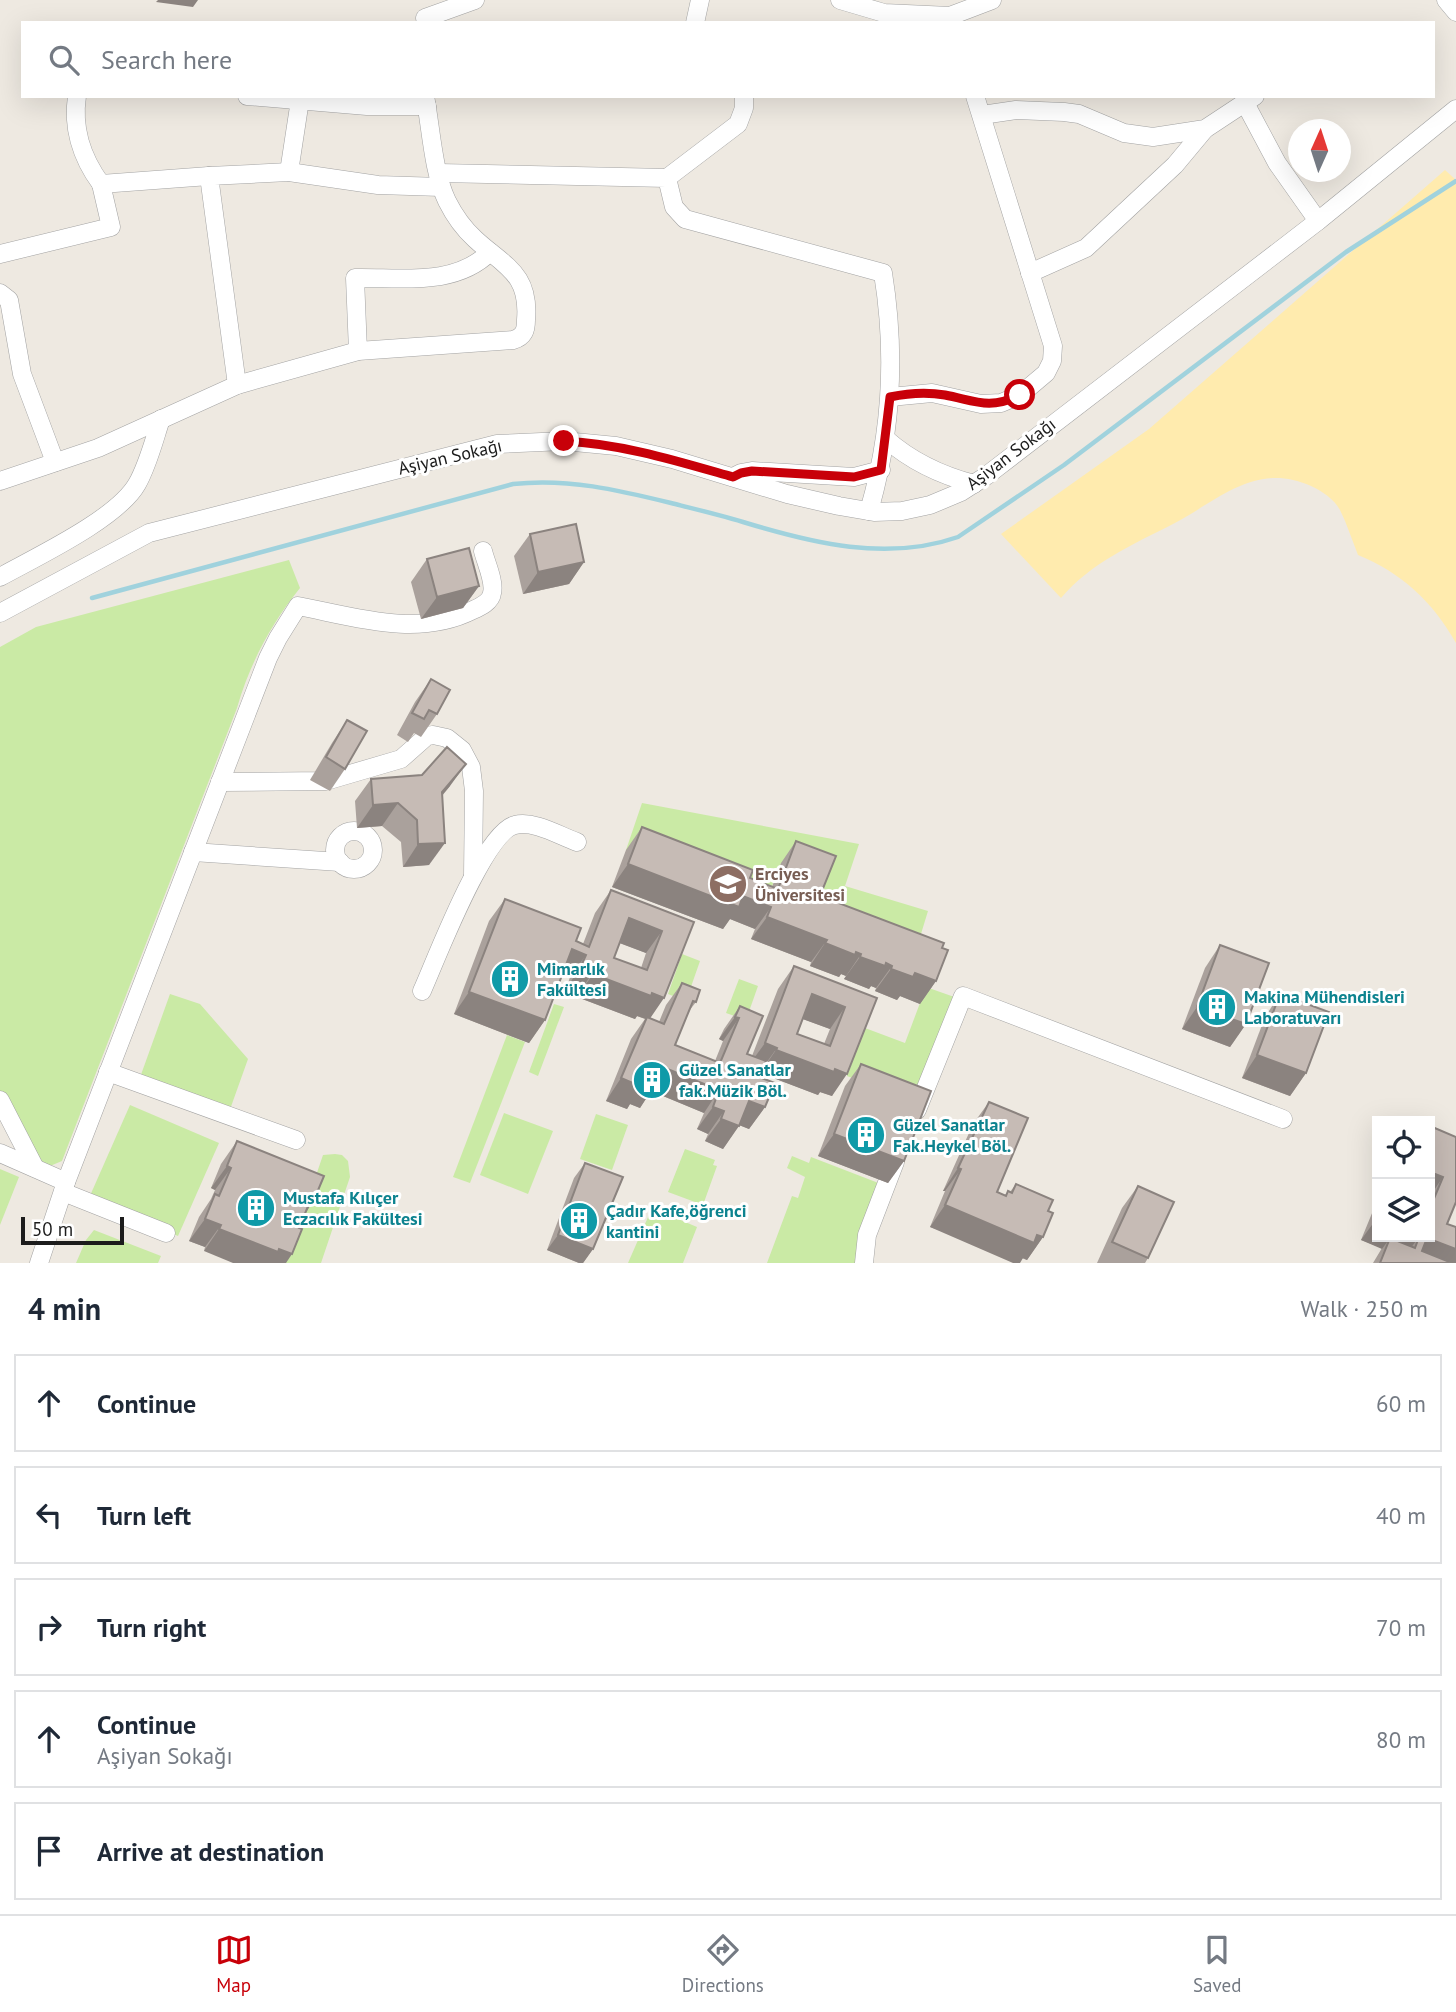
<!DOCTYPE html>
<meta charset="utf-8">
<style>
:root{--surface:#fff;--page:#f6f6f7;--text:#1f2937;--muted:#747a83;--line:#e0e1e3;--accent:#c80009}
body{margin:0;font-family:"PT Sans",sans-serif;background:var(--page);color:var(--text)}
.controls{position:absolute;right:21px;bottom:21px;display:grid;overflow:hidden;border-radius:0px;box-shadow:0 7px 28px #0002}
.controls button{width:63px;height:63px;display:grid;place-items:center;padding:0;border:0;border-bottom:2px solid var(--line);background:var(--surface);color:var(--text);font:35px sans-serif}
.compass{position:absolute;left:1288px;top:119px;width:63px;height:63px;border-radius:50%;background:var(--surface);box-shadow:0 7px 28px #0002;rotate:3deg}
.scale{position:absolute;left:21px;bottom:18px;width:103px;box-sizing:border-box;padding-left:7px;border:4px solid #1c1c1c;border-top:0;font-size:19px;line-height:24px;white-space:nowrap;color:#1c1c1c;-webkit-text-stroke:5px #fff;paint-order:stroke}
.stop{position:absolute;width:21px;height:21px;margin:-16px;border:5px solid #c80009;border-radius:50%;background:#fff}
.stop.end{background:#c80009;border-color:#fff;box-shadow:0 2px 7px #0008}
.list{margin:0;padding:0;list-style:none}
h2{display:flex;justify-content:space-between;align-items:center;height:91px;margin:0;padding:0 28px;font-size:30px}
h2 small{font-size:23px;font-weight:400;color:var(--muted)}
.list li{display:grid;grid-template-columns:46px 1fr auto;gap:21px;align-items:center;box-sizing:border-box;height:98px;margin:0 14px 14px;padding:0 14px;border:2px solid var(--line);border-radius:0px}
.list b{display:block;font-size:26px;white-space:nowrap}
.list p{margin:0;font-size:23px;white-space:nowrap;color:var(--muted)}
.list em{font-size:23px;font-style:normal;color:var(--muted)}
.icon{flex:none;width:38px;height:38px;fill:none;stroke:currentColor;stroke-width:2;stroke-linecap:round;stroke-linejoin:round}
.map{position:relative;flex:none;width:1456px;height:1263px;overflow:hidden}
.search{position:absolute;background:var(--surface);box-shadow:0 7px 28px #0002;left:21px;right:21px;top:21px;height:77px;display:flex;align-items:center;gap:18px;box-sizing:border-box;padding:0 24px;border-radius:0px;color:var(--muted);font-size:26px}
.sheet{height:651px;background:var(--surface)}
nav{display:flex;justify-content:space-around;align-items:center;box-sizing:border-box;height:98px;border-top:2px solid var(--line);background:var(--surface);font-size:19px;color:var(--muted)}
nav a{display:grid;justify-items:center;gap:4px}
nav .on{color:var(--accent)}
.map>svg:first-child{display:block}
.grass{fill:#caeaa5}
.sand{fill:#ffebae}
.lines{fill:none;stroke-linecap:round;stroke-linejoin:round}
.stream{stroke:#a0d2dd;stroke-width:4.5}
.minor-casing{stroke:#a3a3a3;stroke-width:19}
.minor{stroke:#fff;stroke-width:18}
.wall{fill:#aaa19c;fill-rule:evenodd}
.shaded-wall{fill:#8b837f}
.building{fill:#c6bbb5;stroke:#8b837f;stroke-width:2;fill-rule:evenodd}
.route{stroke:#c80009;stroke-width:9}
.labels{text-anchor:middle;stroke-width:6;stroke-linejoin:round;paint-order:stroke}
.street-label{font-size:18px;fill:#1c1c1c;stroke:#fff}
.education-label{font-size:18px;font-weight:bold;fill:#785e54;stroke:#fff;text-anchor:start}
.culture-label{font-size:18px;font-weight:bold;fill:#0d838f;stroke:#fff;text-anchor:start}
</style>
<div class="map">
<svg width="1456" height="1263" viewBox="0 0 1456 1263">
<rect width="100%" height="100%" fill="#eee9e1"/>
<g class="grass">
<path d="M289,560L300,588C271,624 250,663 237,708L62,1161L50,1166L43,1163L0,1094V647L36,627Z"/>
<polygon points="642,803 859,844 845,886 928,911 913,960 805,918 781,863 762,912 626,850"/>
<polygon points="682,954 700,961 686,1001 668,994"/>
<polygon points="739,979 758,986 746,1020 726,1013"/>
<polygon points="926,987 960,999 920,1104 847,1076 865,1028 905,1043"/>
<polygon points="170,994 200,1004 248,1059 228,1115 138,1083"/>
<polygon points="554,1004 564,1007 538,1076 529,1072"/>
<polygon points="507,1035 525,1042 470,1183 453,1177"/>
<polygon points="130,1105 219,1143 178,1236 89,1198"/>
<polygon points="504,1113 553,1131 528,1194 480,1175"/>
<polygon points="596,1114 628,1125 612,1170 580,1159"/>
<polygon points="685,1149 715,1160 713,1165 717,1166 703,1205 668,1192"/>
<polygon points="335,1154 342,1155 348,1161 350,1177 321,1263 282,1263 308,1199 323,1155"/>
<polygon points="792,1156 809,1163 811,1157 894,1189 864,1263 767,1263 792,1196 798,1198 805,1177 787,1168"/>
<polygon points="0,1169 19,1177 0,1225"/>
<polygon points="652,1208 697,1227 683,1263 628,1263"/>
<polygon points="94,1230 161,1256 158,1263 76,1263 86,1240"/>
</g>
<path class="sand" d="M1445,170L1456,180V643C1433,602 1402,573 1358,555C1352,540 1347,524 1340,510C1334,499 1322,491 1311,486C1256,461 1219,500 1173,524C1132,545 1092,562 1061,598L1001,534L1149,429Z"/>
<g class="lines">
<path class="stream" d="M92,598L513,484C568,478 618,490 671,503C695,509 720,515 743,522C812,543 887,562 958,537L1064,465L1346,252L1456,181"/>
<g class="minor-casing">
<g id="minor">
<polyline points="840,0 884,13 950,16 992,0"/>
<polyline points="1446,0 1456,12"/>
<polyline points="425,18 475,0"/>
<polyline points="695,23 700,0"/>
<path d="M77,96C72,129 82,158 101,184"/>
<polyline points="247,96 367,106 427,106"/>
<polyline points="1245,103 1277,163 1318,221"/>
<polyline points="982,115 1016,110 1064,112 1079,114 1124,133 1153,137 1205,129 1255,96"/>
<polyline points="289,172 300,100"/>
<path d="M439,173L667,178L674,207L685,219L883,273C896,354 892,432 869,511"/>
<polyline points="667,178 738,124 744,108 744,96"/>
<polyline points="0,254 111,227 101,184 209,176"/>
<polyline points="1030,273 1086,248 1175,165 1205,129"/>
<polyline points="0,293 9,300 22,374 55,462"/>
<path d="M358,351L355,278C401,277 455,287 490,252"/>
<polyline points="237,385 209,176 289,172 378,185 441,187"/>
<polyline points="890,397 932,393 981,404 1001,403 1020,395 1046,373 1052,361 1053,346 975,96"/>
<path d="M886,439C912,462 940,475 974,484"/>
<polyline points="733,477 741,473 752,471 854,477 881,470"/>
<path d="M0,481L98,448L237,385L358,351L513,340C524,337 526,330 526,320C530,273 504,266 475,239C464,229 454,215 447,201C433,172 431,128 425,96"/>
<path d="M0,577C36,557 117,519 137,484C148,465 154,440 161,419"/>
<polyline points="0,613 149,533 497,444 564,441 616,446 672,459 787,494 839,506 874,512 902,511 930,505 961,492 986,476 1318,221 1456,109"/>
<polyline points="220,782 326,781 401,759 427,736 433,735 447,738 462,750 471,767 474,791 473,876"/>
<circle cx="354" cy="850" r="19"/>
<polyline points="193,852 340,862"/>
<path d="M422,991C436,960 484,832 515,825C534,820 560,836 577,842"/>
<polyline points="108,1072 296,1140"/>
<polyline points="0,1100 35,1168"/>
<polyline points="917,1110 963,996 1283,1119"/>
<polyline points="0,1153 66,1182"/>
<polyline points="63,1192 166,1233"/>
<path d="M39,1263L66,1182L268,658L278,638L298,606C355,617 418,638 473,610C480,607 491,602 492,593C495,582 486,563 483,551"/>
<polyline points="864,1263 867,1235 895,1162"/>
</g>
</g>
<use href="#minor" class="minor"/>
</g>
<g class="wall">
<polygon points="530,534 584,562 569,584 523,594 514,556"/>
<polygon points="427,559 479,586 463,608 421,619 411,582"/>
<polygon points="431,679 437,714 421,737 414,733 408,742 397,735 415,702"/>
<polygon points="347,720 345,769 330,791 310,780 332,743"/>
<polygon points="371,779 450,786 442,796 429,865 403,867 401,842 382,826 357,828 355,801"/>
<polygon points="642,827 750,878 772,887 781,863 796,841 820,896 942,948 936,981 920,1004 900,996 897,1000 875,991 876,988 871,986 869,989 844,979 846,976 841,974 839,977 810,966 811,962 751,939 755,929 730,919 723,929 612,887 626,850"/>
<path d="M611,890L694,922L650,1018L659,1022L666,1005L682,983L696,1002L689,1011L675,1045L715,1061L723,1041L719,1039L724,1029L740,1006L747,1054L752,1056L778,989L794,966L877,998L832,1096L820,1092L818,1095L761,1073L759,1077L765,1107L749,1129L739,1125L723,1149L705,1141L708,1134L697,1129L704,1113L651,1091L640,1108L630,1104L627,1109L606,1101L631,1039L645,1019L637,1016L635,1019L577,997L578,994L566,989L570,977L562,974L545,1020L529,1043L454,1014L489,921L505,899L576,941L583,944L595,913ZM620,943L646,953L641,968L614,958ZM803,1019L830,1029L824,1044L797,1034Z"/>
<polygon points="1220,945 1246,1024 1230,1047 1182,1029 1205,968"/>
<polygon points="1280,994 1306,1073 1290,1096 1242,1078 1265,1017"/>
<polygon points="861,1064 904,1161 888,1183 818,1156 845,1086"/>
<polygon points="989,1102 997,1192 1005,1195 1008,1191 1010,1192 1016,1184 1048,1211 1043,1237 1027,1260 930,1227 945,1191 943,1191 973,1124"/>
<polygon points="1430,1126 1456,1137 1447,1224 1456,1263 1373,1263 1382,1248 1361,1240 1377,1201 1377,1237 1430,1237"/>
<polygon points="237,1141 314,1200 304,1214 204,1251 205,1247 189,1241 199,1217 211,1199 215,1190 211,1188 221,1164"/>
<polygon points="585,1163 593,1249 583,1263 579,1263 547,1250 574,1178"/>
<polygon points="1138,1186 1148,1258 1145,1263 1097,1263 1122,1208"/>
</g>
<g class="shaded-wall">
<polygon points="158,0 198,0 193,7 156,2"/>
<polygon points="584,562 569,584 523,594 538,572"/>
<polygon points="479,586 463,608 421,619 437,597"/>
<polygon points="466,764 450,786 426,814 442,792"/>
<polygon points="398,803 382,826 357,828 373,805"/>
<polygon points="445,843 429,865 403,867 418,844"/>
<polygon points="628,864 743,896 771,907 755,929 730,919 723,929 612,887"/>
<polygon points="767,917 827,940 811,962 751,939"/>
<polygon points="629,918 662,931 646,953 614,941"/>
<polygon points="825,943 861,954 846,976 841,974 839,977 810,966"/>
<polygon points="572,949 586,955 570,977 556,972"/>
<polygon points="860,957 892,966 876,988 871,986 869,989 844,979"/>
<polygon points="581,966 594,971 578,994 566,989"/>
<polygon points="891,969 915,973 936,981 920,1004 900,996 897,1000 875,991"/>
<polygon points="593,974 652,993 664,998 649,1020 637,1016 635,1019 577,997"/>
<polygon points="469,992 545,1020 529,1043 454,1014"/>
<polygon points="812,994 845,1007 830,1029 797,1017"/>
<polygon points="1197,1007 1246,1024 1230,1047 1182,1029"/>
<polygon points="735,1017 739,1018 723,1041 719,1039"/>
<polygon points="765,1043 777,1048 761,1070 749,1065"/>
<polygon points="776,1050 835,1069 847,1074 832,1096 820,1092 818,1095 760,1073"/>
<polygon points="1257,1055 1306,1073 1290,1096 1242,1078"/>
<polygon points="663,1067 719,1090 704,1113 651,1091 640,1108 630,1104 627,1109 606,1101 621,1078 645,1081"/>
<polygon points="749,1101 765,1107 749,1129 734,1123"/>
<polygon points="713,1107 724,1111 708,1134 697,1129"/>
<polygon points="721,1119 739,1126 723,1149 705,1141"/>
<polygon points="834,1134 904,1161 888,1183 818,1156"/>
<polygon points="227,1166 231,1168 215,1190 211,1188"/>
<polygon points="958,1168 961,1169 945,1191 943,1191"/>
<polygon points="1430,1172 1443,1177 1430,1196"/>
<polygon points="311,1199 314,1200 299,1223"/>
<polygon points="945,1205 1037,1235 1043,1237 1027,1260 1023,1258 1020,1263 1013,1263 930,1227"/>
<polygon points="1377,1218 1377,1237 1419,1237 1404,1257 1390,1238 1382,1249 1361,1240"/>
<polygon points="205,1219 221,1225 205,1247 189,1241"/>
<polygon points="219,1229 279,1249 292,1254 286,1263 233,1263 204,1251"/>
<polygon points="558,1235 593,1249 583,1263 579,1263 547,1250"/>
<polygon points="1427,1238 1456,1249 1456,1263 1419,1263 1411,1260"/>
</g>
<g class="building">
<polygon points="576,524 584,562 538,572 530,534"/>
<polygon points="469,548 479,586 437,597 427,559"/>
<polygon points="431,679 450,690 437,714 429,710 424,719 412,713"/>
<polygon points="347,720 367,731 345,769 326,757"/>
<polygon points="447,747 466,764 442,792 445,843 418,844 417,820 398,803 373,805 371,779 422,775"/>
<polygon points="642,827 753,870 750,878 778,889 796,841 836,856 820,896 944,943 942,948 948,950 936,981 915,973 913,977 891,969 892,966 886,963 885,966 860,957 861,954 856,952 855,955 825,943 827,940 767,917 771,907 743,896 739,907 628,864"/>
<path d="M611,890L694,922L664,998L652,993L651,996L593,974L594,971L581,966L586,955L572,949L545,1020L469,992L505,899L581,928L576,941L589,947ZM629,918L662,931L647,970L614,958Z"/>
<polygon points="1220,945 1269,963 1246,1024 1197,1007"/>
<path d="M794,966L877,998L847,1074L835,1069L834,1072L776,1050L777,1048L765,1043ZM812,994L845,1007L830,1046L797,1034Z"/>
<polygon points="682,983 700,990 696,1002 693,1001 675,1045 720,1063 739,1018 735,1017 740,1006 763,1016 747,1054 766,1061 759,1077 775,1083 765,1107 749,1101 739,1126 721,1119 724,1111 713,1107 719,1090 663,1067 656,1085 645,1081 642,1087 621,1078 647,1017 664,1024"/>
<polygon points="1280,994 1329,1012 1306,1073 1257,1055"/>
<polygon points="861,1064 931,1091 904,1161 834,1134"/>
<polygon points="989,1102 1028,1118 997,1192 1006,1196 1008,1191 1012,1193 1016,1184 1053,1200 1048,1211 1053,1213 1043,1237 1037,1235 1034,1243 945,1205 961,1169 958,1168"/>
<polygon points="1430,1126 1456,1137 1456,1202 1447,1224 1456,1227 1456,1249 1427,1238 1422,1251 1452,1263 1380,1263 1390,1238 1415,1248 1419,1237 1430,1237 1430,1208 1443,1177 1430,1172"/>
<polygon points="237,1141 324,1176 314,1200 311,1199 299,1228 302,1229 292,1254 279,1249 278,1252 219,1229 221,1225 205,1219 215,1194 219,1196 231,1168 227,1166"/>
<polygon points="585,1163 623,1177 593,1249 558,1235"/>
<polygon points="1138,1186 1174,1202 1148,1258 1112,1242"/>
</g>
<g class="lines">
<path class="route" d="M564,441C623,444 677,461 733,477L741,473L752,471L854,477L881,470L890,397C909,393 927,392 945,395C976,401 989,410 1020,395"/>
</g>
<defs>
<g id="university-disc" transform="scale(2.0125)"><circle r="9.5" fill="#8d6e63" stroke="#fff"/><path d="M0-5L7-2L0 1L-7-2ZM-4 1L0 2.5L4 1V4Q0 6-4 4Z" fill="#fff"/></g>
<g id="building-disc" transform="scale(2.0125)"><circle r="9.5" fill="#0f9aa8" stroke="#fff"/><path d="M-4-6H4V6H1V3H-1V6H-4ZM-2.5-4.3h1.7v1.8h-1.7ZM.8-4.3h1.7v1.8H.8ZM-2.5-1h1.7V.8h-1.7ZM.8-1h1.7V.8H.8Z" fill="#fff"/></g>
</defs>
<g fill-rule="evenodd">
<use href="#university-disc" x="728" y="884"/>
<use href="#building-disc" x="510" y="979"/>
<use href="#building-disc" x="1217" y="1007"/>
<use href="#building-disc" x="652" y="1080"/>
<use href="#building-disc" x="866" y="1135"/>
<use href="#building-disc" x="256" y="1208"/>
<use href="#building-disc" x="579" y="1221"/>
</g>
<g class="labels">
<g class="street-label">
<text transform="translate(1011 454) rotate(-37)" y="6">Aşiyan Sokağı</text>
<text transform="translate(450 457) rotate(-13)" y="6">Aşiyan Sokağı</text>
</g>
<g class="education-label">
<text x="755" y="880">Erciyes<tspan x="755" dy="21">Üniversitesi</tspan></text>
</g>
<g class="culture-label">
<text x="537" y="975">Mimarlık<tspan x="537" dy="21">Fakültesi</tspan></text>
<text x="1244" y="1003">Makina Mühendisleri<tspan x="1244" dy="21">Laboratuvarı</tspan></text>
<text x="679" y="1076">Güzel Sanatlar<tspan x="679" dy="21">fak.Müzik Böl.</tspan></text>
<text x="893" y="1131">Güzel Sanatlar<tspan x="893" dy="21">Fak.Heykel Böl.</tspan></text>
<text x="283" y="1204">Mustafa Kılıçer<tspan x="283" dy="21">Eczacılık Fakültesi</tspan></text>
<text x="606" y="1217">Çadır Kafe,öğrenci<tspan x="606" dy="21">kantini</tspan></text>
</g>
</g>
</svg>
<div class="controls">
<button><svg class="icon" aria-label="locate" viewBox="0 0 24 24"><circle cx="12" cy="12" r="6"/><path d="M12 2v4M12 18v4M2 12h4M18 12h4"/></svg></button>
<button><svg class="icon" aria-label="layers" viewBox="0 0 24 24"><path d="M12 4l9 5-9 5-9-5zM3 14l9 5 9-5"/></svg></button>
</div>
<svg class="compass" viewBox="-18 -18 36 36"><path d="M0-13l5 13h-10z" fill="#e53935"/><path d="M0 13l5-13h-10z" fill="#747a83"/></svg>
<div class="scale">50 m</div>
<div class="stop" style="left:1020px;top:395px"></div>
<div class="stop end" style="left:564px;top:441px"></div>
<div class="search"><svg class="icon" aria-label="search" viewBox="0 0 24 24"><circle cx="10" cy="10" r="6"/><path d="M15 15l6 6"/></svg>Search here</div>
</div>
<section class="sheet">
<h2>4 min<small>Walk · 250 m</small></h2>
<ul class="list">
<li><svg class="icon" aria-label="ahead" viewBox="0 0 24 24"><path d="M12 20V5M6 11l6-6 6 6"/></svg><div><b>Continue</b></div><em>60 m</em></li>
<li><svg class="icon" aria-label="left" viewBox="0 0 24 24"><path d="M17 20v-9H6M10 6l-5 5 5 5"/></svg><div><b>Turn left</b></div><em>40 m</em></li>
<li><svg class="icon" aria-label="right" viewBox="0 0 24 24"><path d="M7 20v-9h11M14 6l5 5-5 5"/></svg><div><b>Turn right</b></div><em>70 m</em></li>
<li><svg class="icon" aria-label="ahead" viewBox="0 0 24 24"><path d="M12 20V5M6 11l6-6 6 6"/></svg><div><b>Continue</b><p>Aşiyan Sokağı</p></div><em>80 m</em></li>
<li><svg class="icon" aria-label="arrive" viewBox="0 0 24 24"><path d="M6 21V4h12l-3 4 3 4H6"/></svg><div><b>Arrive at destination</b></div></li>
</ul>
</section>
<nav>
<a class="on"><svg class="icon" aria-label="map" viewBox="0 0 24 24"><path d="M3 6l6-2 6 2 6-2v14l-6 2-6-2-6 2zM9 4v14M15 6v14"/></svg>Map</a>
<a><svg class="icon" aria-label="directions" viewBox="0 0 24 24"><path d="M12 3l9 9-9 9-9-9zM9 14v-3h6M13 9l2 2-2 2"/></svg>Directions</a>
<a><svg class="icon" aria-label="saved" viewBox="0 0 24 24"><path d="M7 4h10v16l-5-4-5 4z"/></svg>Saved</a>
</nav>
